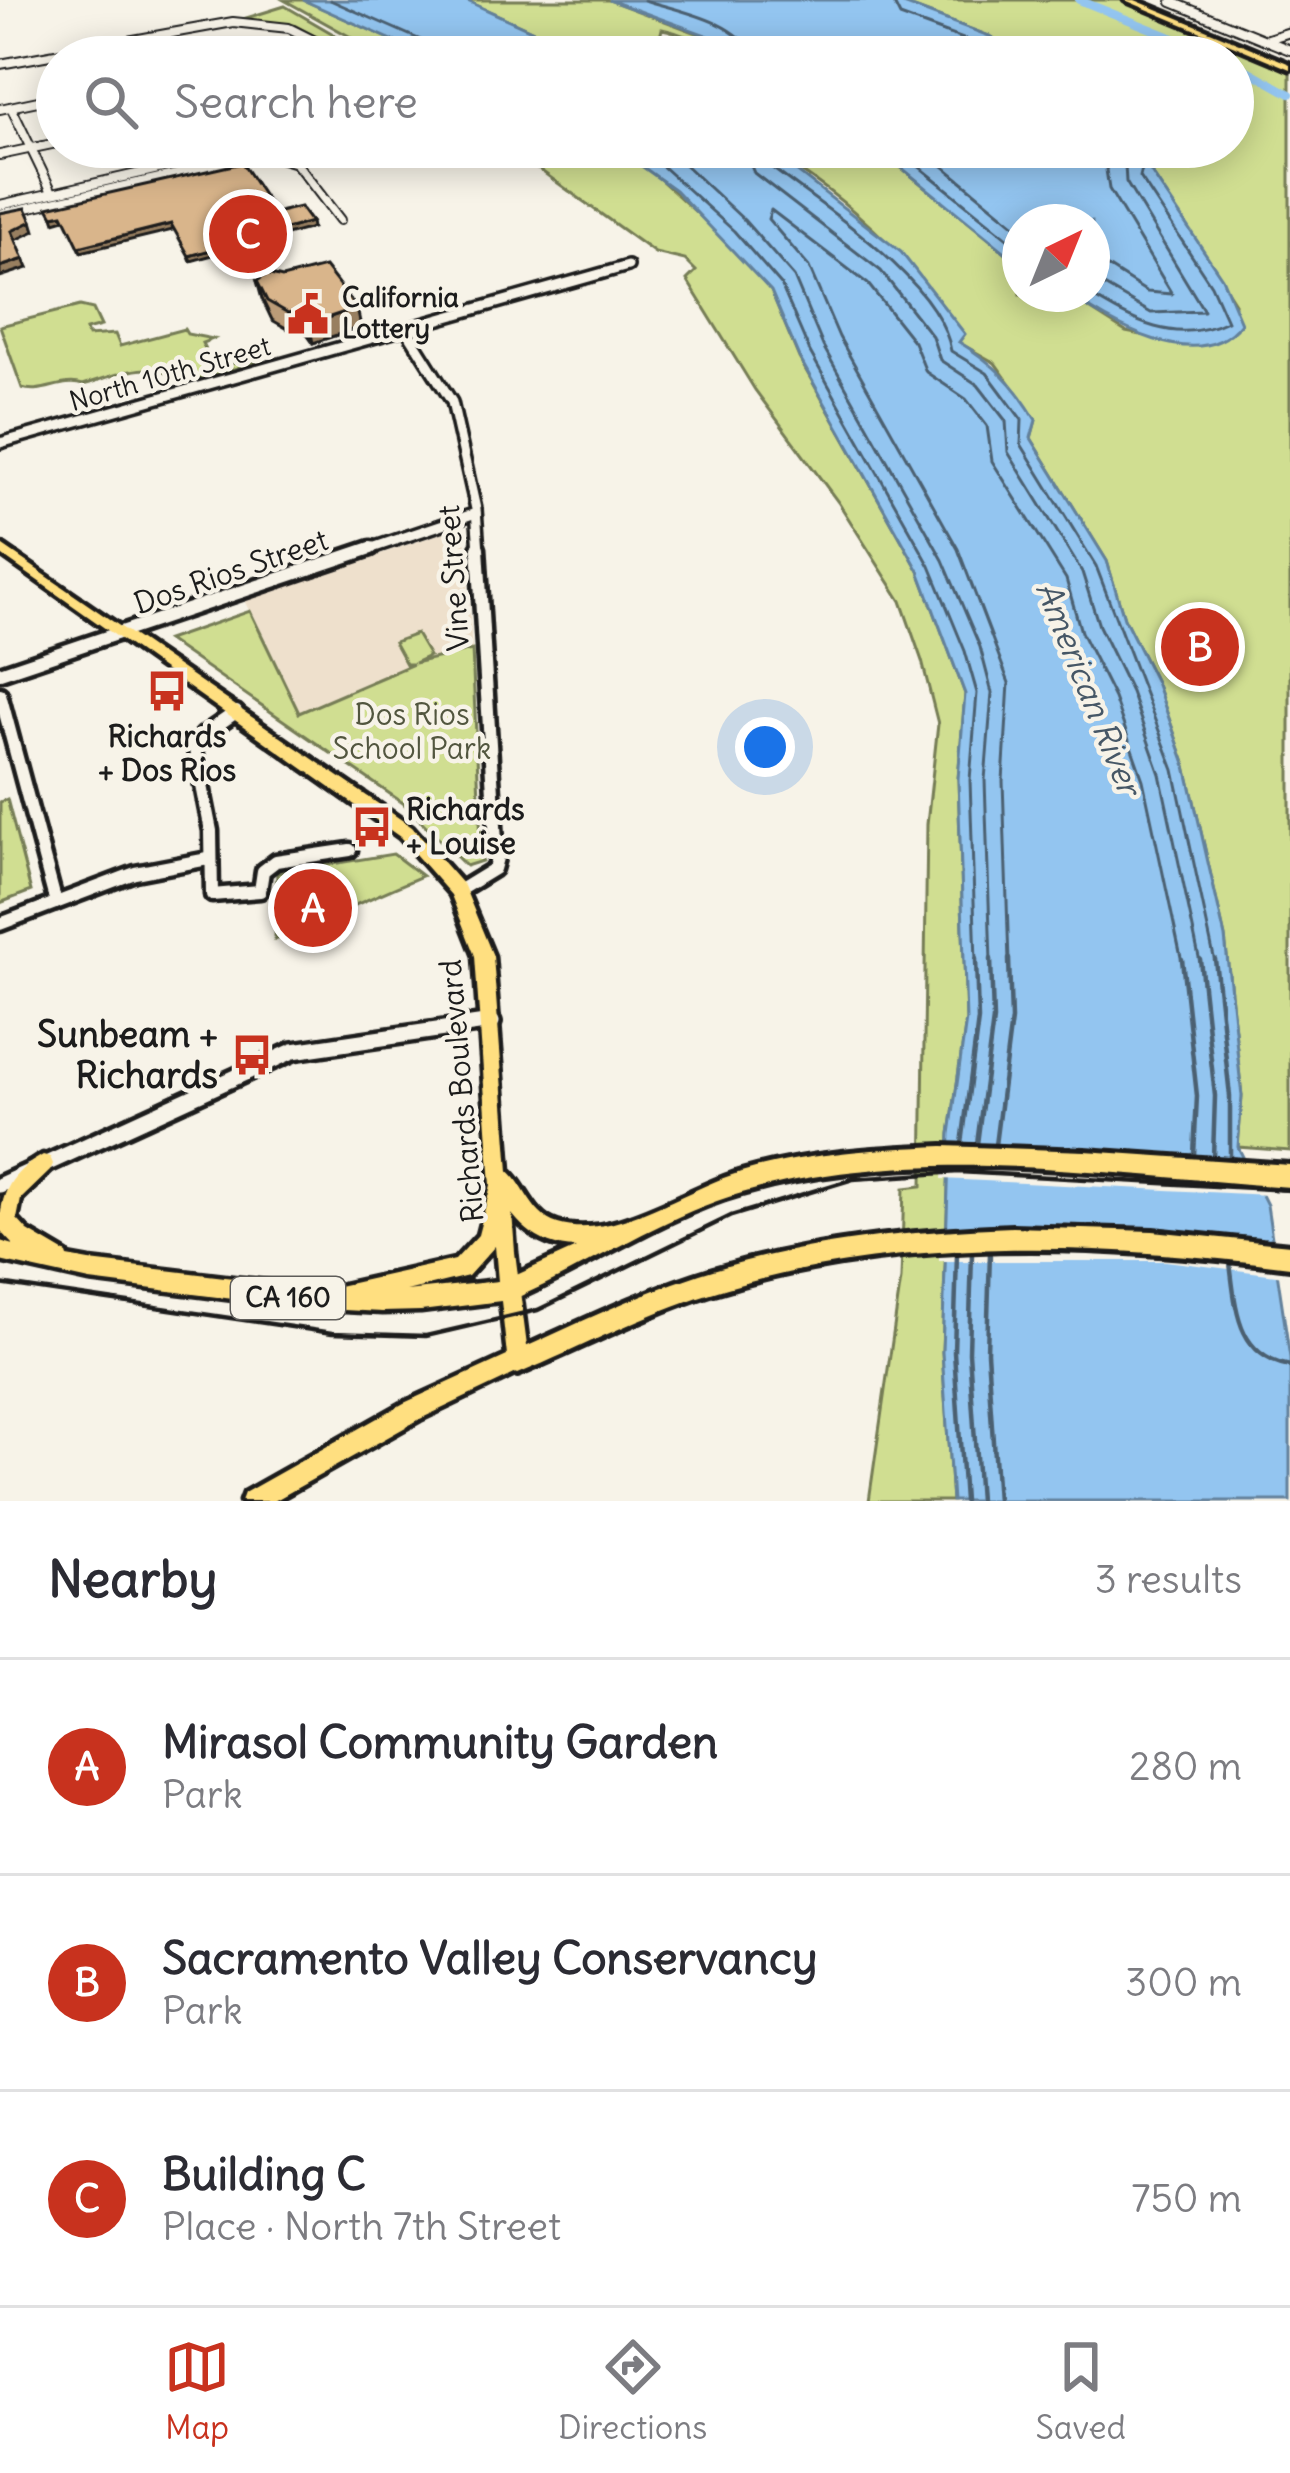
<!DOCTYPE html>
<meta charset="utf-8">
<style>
:root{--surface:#fff;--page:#f7f7f7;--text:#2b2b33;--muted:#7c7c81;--line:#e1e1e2;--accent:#c8321e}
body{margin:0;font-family:Delius,sans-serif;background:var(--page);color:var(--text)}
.compass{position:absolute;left:1002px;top:204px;width:108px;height:108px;border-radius:50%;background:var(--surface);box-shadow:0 6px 30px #0003;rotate:43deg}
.you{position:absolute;left:765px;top:747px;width:42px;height:42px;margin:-30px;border:9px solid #fff;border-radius:50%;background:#1a73e8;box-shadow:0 0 0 18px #1a73e833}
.badge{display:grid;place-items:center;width:78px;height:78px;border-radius:50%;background:var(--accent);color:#fff;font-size:39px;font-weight:700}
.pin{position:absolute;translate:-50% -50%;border:6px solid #fff;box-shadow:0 3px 12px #0006}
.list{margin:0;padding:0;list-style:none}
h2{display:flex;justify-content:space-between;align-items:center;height:156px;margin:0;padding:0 48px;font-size:51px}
h2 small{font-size:39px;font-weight:400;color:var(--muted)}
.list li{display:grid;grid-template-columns:78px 1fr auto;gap:36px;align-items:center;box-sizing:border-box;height:216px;padding:0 48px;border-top:3px solid var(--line)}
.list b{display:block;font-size:45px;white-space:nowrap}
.list p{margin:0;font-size:39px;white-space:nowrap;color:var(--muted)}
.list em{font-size:39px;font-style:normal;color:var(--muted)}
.icon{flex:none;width:66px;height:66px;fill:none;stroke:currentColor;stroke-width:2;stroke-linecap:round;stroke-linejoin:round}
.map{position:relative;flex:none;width:1290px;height:1501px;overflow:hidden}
.search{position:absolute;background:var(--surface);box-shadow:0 6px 30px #0003;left:36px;right:36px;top:36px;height:132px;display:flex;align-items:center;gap:30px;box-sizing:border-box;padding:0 42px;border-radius:66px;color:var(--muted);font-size:45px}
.sheet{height:804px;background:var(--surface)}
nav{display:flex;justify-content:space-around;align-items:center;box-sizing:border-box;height:168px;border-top:3px solid var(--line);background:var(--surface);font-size:33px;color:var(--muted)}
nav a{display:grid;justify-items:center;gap:6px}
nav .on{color:var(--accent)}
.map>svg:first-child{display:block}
.built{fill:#eee0cc}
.green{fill:#d0de91;stroke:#767d56;stroke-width:3}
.water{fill:#93c5f0;stroke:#63819b;stroke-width:3}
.pier{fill:#f7f3e8}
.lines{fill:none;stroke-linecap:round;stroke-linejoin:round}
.shore-far1{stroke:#4c6071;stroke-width:3}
.shore{stroke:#4c6071;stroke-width:4.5}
.canal{stroke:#93c5f0;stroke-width:8}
.minor-far3-casing{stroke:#1c1c1c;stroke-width:12}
.minor-far2-casing{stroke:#1c1c1c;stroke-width:16}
.minor-far1-casing{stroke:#1c1c1c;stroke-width:21}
.minor-casing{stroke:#1c1c1c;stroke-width:24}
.major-casing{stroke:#1c1c1c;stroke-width:9}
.highway-casing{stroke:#1c1c1c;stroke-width:10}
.minor-far3{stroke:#f7f3e8;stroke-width:8}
.minor-far2{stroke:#f7f3e8;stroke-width:9}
.minor-far1{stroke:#f7f3e8;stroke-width:12}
.minor{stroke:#f7f3e8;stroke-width:15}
.major{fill:#ffdf80;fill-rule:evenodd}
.highway{fill:#ffdf80;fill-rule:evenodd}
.tram{stroke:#1c1c1c;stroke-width:4.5}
.wall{fill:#bb9c78;stroke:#1c1c1c;stroke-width:3}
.shaded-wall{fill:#987f61;stroke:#1c1c1c;stroke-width:3}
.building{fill:#d9b58b;stroke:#1c1c1c;stroke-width:3}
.labels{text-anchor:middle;stroke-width:9;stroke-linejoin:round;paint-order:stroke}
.far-poi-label{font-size:27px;font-weight:bold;fill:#1c1c1c;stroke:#f7f3e8;text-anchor:start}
.far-street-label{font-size:27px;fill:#1c1c1c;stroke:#f7f3e8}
.shield{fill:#f7f3e8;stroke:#5e5c59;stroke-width:3}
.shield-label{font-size:27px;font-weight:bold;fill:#1c1c1c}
.street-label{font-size:30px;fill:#1c1c1c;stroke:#f7f3e8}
.park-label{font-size:30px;fill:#52563f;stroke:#f7f3e8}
.poi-label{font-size:30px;font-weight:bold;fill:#1c1c1c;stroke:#f7f3e8}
.water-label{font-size:33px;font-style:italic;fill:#465766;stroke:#f7f3e8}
.near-poi-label{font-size:36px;font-weight:bold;fill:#1c1c1c;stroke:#f7f3e8;text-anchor:end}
</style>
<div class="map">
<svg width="1290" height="1501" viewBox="0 0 1290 1501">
<rect width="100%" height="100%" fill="#f7f3e8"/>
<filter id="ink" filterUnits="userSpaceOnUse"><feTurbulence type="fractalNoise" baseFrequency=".00833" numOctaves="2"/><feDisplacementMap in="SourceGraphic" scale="24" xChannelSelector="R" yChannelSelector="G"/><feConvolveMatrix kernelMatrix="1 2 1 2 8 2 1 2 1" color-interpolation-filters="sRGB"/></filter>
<g filter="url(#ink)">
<polygon class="built" points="448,531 465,534 472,650 413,664 298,713 244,600"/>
<g class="green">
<polygon points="284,0 303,0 430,57 387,57"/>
<path d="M465,0H609L737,48C706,52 691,34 662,29L655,57H591Z"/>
<path d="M893,0H1129L1290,67V1151L1238,1147L1242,1096L1225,937L1186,766L1156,682L1124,618L1107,561L1031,438L1036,420L995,363L958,342C938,277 820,171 756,147H876L1020,264V294H1066L1126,332L1182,343L1235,303L1151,172C1167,143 1205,147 1233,147V57H1015L992,37Z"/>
<polygon points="285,6 373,57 354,57 294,25 243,19"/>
<polygon points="508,147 615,147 637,158 726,240 771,291 799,358 919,571 965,694 958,779 966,1020 950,1134 942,1352 952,1501 869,1501 901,1279 904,1188 922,1186 927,824 938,724 922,661 901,601 838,502 755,390 687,280 696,271 685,260 655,253"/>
<path d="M80,306L93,309L101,326L86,330L88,336L115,334L120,346L184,329L187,334L213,339L202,343L213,366L263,360L182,385C155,354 113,377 83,385C62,378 43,395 22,388L0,326Z"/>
<polygon points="250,611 299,713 413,664 406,664 394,642 416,634 429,656 414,663 472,650 482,861 466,866 403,803 167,640"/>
<polygon points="7,799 31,891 0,903 0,802"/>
<polygon points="393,854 422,876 275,940 277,873"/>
</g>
<g class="water">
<polygon points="303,0 465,0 591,57 430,57"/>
<polygon points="609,0 893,0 992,37 1015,57 748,57 731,44"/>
<path d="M615,147H756L773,153L901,252L965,334L959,342C994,363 1015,385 1036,420L1031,438L1107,561L1124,618L1156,682L1186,766L1225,937L1242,1096L1238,1147L1267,1205L1290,1358V1501H952L942,1352L950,1134L966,1020L958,779L965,694L919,571L799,357L771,291L675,190Z"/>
<path d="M876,147H1186L1155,163L1151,172L1222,278L1241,323C1199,379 1107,320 1066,294H1092V222H1020V264Z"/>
</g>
<g class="pier">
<polygon points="944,1143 1251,1159 1268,1195 942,1179"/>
<polygon points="1012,1226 1153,1229 1278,1239 1284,1276 1166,1261 939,1261 940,1229"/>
</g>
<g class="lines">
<g class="shore-far1">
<polyline points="330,0 423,41 431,57"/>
<path d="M644,0C679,11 737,20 754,57"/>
<polyline points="892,0 900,16 985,47 997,57"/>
<polyline points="641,147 734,231 781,285 810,352 930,566 965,651 977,693 970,780 976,962"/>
<polyline points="666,147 744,220 794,277 823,346 943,560 980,647 992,693 985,780 991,962"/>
<polyline points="743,147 754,173 881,271 932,336 940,360 978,385 1006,421 1008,452 1082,572 1099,626 1131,692 1160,774 1200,962"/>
<path d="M758,147L763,161C818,204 940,279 951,351L987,373L1022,420L1021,444L1096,566L1174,770L1215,962"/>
<polyline points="895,147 1020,248"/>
<polyline points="920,147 1020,229"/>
<polyline points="1092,257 1147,292 1172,294 1109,189 1106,170 1113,147"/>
<polyline points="1092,279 1151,313 1204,311 1126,182 1125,165 1134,147"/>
<path d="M1088,294C1132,321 1176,346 1227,321L1211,285L1140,177L1145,156L1160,147"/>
<polyline points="1009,962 1003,781 1009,683 958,549 839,337 809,267 768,219 771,210 868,284 914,342 926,372 966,399 987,426 992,461 1066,579 1081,632 1114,698 1143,780 1182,962"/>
</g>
<g class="shore">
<polyline points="1182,959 1197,1096 1194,1155"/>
<polyline points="1200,959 1215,1096 1213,1157"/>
<polyline points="1215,959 1230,1096 1230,1158"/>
<polyline points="962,1144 978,1020 976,959"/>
<polyline points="977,1144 993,1020 991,959"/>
<polyline points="995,1145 1011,1020 1009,959"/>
<polyline points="990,1253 987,1352 997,1501"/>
<polyline points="957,1254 954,1352 964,1501"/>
<polyline points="972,1254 969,1352 979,1501"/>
<path d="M1230,1263C1236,1309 1237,1356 1290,1366"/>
</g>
<g class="canal">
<polyline points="1079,0 1221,57"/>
<polyline points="1233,62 1290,94"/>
</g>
<g class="minor-far3-casing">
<g id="minor-far3">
<polyline points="1172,2 1290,50"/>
<polyline points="1265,40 1290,32"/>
<polyline points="0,64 233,22 289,28 347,57"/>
<polyline points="11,107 52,192"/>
<polyline points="0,109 57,97"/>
<polyline points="447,147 466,152"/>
<polyline points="293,151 296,163 340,220"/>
<polyline points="0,155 57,143"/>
<polyline points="273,156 296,163"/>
<polyline points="0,205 198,160"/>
<polyline points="0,214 262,155"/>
</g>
</g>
<g class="minor-far2-casing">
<g id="minor-far2">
<polyline points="406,329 452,402 476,509 479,551"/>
<polyline points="0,443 628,266"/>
<polyline points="363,551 476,513"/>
</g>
</g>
<g class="minor-far1-casing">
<g id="minor-far1">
<polyline points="0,673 371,548"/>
<polyline points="0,694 56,903"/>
<polyline points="236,712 203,735 195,750 211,831 212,895 260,891 263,871 276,861 350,850"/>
<polyline points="458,891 494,869 497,858 478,548"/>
<polyline points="0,924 135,873 208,859"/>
</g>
</g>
<g class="minor-casing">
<polyline id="minor" points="0,1185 293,1051 492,1022"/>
</g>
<g class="major-casing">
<g id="major">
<polygon points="1125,0 1135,0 1290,64 1290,69"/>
<path d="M0,544L412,827L464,886L493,956L515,1252L529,1362L525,1369L420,1419L274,1501H241L244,1493L404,1403L507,1356L501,1301L421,1311L382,1312L306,1308L90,1281L0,1261V1241L14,1245L0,1230C0,1193 10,1173 43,1155L50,1157L53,1164L50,1171L21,1199L17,1219L28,1231L67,1254L68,1257L90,1261L325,1289L455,1260L478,1235L491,1185L475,956L451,895L400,837L0,554ZM495,1246L498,1281L406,1291L468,1276Z"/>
</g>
</g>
<g class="highway-casing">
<g id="highway">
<path d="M943,1146L1085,1151L1290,1165V1187C1113,1175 915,1143 742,1193C663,1215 586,1269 509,1301L501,1298L498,1290L501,1282L576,1248C532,1247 507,1214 490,1177L494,1170L501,1166C525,1178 528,1215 558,1224C615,1241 686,1188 741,1172C807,1153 875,1149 943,1146Z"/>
<path d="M1012,1227L1153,1231L1290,1245V1267C1098,1243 898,1235 711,1293C644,1314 583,1347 518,1374L510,1370L506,1362L510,1354C577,1324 643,1291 713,1270C811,1241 911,1231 1012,1227Z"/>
</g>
</g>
<use href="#minor-far3" class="minor-far3"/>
<use href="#minor-far2" class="minor-far2"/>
<use href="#minor-far1" class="minor-far1"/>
<use href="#minor" class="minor"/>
<use href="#major" class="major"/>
<use href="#highway" class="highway"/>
<polyline class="tram" points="0,1284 332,1333 426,1336 538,1310 731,1216 853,1179 959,1172 1290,1190"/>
</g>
<polygon class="wall" points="257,281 361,327 313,343 303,329 293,332 272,320 262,299"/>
<g class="shaded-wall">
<polygon points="63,214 65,219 55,222 53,216"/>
<polygon points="32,221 35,231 16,240 12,231"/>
<polygon points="311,222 312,228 191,261 189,256"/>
<polygon points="171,224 173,230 81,252 79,247"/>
<polygon points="24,259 28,268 0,277 0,267"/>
<polygon points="357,308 361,327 313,343 309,324"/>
<polygon points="299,310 303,329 293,332 288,313"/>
</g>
<g class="building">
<polygon points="242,163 275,213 300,207 311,222 189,256 171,224 79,247 63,214 53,216 48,207"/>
<polygon points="26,208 32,221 12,231 24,259 0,267 0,213"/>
<polygon points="325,267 357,308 309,324 299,310 288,313 267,301 257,281 267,274 282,278"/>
</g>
</g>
<defs>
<g id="civic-bare" transform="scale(3.24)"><path d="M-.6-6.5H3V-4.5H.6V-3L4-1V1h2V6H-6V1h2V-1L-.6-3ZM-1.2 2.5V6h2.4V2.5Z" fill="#c8321e" stroke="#f7f3e8" stroke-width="2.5" paint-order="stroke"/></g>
<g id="bus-bare" transform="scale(3.24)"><path d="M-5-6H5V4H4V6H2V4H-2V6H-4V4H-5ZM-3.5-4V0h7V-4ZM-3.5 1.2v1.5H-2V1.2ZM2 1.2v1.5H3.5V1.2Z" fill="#c8321e" stroke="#f7f3e8" stroke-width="2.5" paint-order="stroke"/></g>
</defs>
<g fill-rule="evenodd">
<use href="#civic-bare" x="308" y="314"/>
<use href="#bus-bare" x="167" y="691"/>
<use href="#bus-bare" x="372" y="827"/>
<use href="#bus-bare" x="252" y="1055"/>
</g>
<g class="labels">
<g class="far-poi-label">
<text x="342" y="307">California<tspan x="342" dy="31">Lottery</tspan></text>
</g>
<g class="far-street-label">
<text transform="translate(170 374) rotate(-16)" y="9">North 10th Street</text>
</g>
<rect class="shield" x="231" y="1277" width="114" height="42" rx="9"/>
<g class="shield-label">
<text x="288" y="1307">CA 160</text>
</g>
<g class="street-label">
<text transform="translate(231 572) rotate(-19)" y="10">Dos Rios Street</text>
<text transform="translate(454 578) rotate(-94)" y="10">Vine Street</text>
<text transform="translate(462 1091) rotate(-95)" y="10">Richards Boulevard</text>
</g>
<g class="park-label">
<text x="412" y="725">Dos Rios<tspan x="412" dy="34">School Park</tspan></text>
</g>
<g class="poi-label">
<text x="167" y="747">Richards<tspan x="167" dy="34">+ Dos Rios</tspan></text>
<text x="406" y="820" text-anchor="start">Richards<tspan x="406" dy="34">+ Louise</tspan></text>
</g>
<g class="water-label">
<text transform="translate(1089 688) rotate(68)" y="12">American River</text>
</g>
<g class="near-poi-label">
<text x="218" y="1047">Sunbeam +<tspan x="218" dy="41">Richards</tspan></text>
</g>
</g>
</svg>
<svg class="compass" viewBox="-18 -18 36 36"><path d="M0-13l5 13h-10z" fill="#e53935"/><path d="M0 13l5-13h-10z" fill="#7c7c81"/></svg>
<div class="you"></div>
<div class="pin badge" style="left:313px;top:908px">A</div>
<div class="pin badge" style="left:1200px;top:647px">B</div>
<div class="pin badge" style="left:248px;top:234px">C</div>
<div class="search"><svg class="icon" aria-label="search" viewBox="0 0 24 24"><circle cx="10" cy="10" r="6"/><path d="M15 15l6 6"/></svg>Search here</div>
</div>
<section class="sheet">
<h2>Nearby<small>3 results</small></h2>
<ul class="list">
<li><span class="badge">A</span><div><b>Mirasol Community Garden</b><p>Park</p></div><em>280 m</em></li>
<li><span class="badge">B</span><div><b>Sacramento Valley Conservancy</b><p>Park</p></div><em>300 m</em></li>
<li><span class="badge">C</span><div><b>Building C</b><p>Place · North 7th Street</p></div><em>750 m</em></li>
</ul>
</section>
<nav>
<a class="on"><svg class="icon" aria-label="map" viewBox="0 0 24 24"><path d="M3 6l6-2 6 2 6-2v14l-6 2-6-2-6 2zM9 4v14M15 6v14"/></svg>Map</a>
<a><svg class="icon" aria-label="directions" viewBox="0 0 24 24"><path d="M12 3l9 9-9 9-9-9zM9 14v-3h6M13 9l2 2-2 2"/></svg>Directions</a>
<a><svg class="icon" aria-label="saved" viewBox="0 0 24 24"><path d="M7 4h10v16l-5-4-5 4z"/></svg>Saved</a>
</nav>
